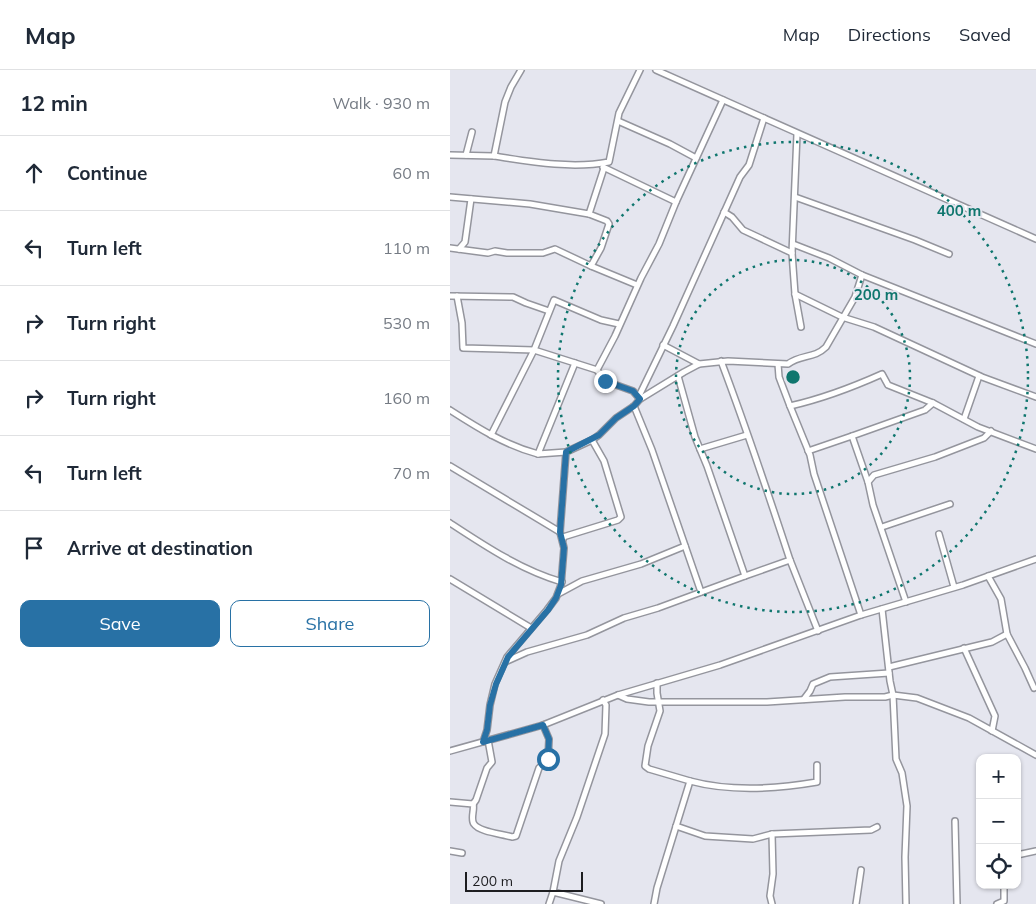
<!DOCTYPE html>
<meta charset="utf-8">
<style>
:root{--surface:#fff;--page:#f6f6f7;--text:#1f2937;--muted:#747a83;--line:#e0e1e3;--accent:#2871a5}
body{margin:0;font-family:Mulish,sans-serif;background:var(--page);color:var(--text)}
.controls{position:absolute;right:15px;bottom:15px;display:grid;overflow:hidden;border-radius:10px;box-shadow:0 1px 4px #0004}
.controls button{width:45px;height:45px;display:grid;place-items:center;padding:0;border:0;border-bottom:1px solid var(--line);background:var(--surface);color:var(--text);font:25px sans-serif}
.scale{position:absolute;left:15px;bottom:12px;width:118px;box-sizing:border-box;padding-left:5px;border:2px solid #1d1d20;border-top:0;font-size:14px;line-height:18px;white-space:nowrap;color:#1d1d20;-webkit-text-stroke:4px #e5e6ef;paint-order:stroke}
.stop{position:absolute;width:15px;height:15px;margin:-11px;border:4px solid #2871a5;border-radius:50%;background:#fff}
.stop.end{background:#2871a5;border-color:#fff;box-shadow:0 1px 5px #0008}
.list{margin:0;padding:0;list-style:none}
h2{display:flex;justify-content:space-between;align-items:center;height:65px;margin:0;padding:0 20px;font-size:21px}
h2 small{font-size:16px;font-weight:400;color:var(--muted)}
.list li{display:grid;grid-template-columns:32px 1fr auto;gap:15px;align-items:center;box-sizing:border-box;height:75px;padding:0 20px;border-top:1px solid var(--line)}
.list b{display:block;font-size:19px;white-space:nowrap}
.list em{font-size:16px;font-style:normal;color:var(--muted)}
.actions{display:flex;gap:10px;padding:15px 20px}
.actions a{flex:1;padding:11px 0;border:1px solid var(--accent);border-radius:10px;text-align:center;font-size:18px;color:var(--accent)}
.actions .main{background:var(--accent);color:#fff}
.icon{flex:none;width:28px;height:28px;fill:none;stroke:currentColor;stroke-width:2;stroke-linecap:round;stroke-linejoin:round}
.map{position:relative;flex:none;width:586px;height:834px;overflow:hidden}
header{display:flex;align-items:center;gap:30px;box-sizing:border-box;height:70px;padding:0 25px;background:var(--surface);border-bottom:1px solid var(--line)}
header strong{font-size:24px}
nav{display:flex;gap:28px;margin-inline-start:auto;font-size:18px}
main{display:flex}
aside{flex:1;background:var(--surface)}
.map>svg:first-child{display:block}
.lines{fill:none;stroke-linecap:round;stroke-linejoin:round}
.minor-casing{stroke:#94959d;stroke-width:8}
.minor{stroke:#fff;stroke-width:5}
.route{stroke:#2871a5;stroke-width:6}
.ring{fill:none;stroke:#0f766e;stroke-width:2.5;stroke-dasharray:2.5 5}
.centre{fill:#0f766e;stroke:#e5e6ef;stroke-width:2.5}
.ring-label{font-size:15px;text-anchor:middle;font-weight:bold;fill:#0f766e;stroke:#e5e6ef;stroke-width:4;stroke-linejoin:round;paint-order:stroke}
</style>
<header>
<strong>Map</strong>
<nav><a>Map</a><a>Directions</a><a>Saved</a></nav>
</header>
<main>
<aside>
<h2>12 min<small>Walk · 930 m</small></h2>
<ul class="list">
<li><svg class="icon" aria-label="ahead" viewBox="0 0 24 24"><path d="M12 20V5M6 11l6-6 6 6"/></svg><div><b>Continue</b></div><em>60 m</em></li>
<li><svg class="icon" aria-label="left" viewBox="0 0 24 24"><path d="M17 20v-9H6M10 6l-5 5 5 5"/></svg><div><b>Turn left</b></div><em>110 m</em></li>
<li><svg class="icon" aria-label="right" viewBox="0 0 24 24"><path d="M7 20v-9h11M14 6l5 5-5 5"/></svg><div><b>Turn right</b></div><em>530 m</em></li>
<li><svg class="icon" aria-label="right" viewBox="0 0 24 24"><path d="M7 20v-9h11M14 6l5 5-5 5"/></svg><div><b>Turn right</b></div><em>160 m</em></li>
<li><svg class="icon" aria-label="left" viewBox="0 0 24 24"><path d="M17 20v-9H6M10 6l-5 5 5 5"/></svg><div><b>Turn left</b></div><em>70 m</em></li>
<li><svg class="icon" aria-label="arrive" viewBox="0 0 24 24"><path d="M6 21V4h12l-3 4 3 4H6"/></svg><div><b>Arrive at destination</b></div></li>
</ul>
<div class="actions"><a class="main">Save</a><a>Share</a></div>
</aside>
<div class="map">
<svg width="586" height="834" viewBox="0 0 586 834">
<rect width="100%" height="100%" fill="#e5e6ef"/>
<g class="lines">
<g class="minor-casing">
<g id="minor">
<polyline points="206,0 586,169"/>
<polyline points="168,51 220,74 246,88"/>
<polyline points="347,64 342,183 345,224 351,257"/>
<polyline points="0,85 44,86 55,32 61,17 71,0"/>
<polyline points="16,85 22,62"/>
<path d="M44,86C82,92 122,99 159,92L169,43L190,0"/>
<polyline points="153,97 226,132"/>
<polyline points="0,127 80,134 139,144 154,98"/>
<polyline points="345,127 465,170 499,184"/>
<polyline points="274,142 282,147 293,160 342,183"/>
<polyline points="343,174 379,188 412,205 586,274"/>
<polyline points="0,178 38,183 45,181 57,183 93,183 105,179 141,196 151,178 159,154 157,151 139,144"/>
<polyline points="9,179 15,172 21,129"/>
<polyline points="141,196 187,215"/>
<polyline points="345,224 392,247 424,257 532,307 586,327"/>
<polyline points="0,226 63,227 76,233 99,241"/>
<polyline points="7,226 12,253 13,278 84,280 147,300"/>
<polyline points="213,275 249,294"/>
<path d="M271,291C296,357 318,423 340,490"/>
<path d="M125,293L88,384L116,382L142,370L149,365L166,348L184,336L190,329L234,302L249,294L278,291L338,294C351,284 364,289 376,277L405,227L412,205"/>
<path d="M328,294L329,307L340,336C371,329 403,317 432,304L438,315L483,333L528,357L586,379"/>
<polyline points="228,306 245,367 257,396 295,506 340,490 368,561"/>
<polyline points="189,326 223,256 290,107 299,95 314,48"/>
<polyline points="190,329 183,321 155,311 147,300 165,266 191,208 209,174 226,132 273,30"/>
<polyline points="184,336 202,380 251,522"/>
<polyline points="340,336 360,385 364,404 411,545"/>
<path d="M0,340C28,358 55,375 88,384"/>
<polyline points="514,349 529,306"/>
<polyline points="41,365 84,280 104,230 151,250 169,254"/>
<polyline points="250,379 297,365"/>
<polyline points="358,381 402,366"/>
<polyline points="0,396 110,462"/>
<polyline points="418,412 402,366 475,340 483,333"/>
<path d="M0,453C35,476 71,500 112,512"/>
<polyline points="432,457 500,434"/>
<polyline points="489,464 504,517"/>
<polyline points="113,469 113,467 168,450 171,447 154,391 142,370"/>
<polyline points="538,506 551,529 557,564 575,598 584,618"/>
<polyline points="0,509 81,558"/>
<polyline points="108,524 132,511 191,494 235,476"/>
<polyline points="456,532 423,435 418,412 424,405 485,387 534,368 541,361"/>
<polyline points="432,539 440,611 443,625 446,689 452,703 457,736 455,787 456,834"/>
<polyline points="514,578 545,646 542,661"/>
<polyline points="57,591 77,582 137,565 174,548 208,538 295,506"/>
<polyline points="439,597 542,572 557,564"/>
<polyline points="168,625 177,629 199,632 317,632 395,627 435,627 443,625 467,628 519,648 586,685"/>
<polyline points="354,629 360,621 363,614 380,607 439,603"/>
<polyline points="33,672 37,660 40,635 45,614 57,587 97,540 106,528 111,515 114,478 110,462 116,382"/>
<polyline points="0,681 93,655 168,625 270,595 411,545 513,515 586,489"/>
<path d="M240,711C281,722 326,719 367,712V695"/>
<path d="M0,732L23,734C25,739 20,749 24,754C29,762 53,764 62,767L66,766L89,698L98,689L99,669L93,655"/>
<polyline points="23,734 26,730 37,698 42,692 38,670"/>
<polyline points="505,751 507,834"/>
<polyline points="226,756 255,766 303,769 322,764 421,760 427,757"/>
<polyline points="322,764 323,804 320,826 322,834"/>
<polyline points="0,781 12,783"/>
<polyline points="567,785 586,781"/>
<polyline points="103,822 109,791 127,747 155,664 156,635 153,630"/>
<polyline points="99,834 103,822 151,834"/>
<polyline points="204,834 207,818 240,711 199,699 195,696 198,676 210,641 207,623 207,613"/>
<polyline points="406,834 411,800"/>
<polyline points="547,834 554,831 554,815"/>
</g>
</g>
<use href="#minor" class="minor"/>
</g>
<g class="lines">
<polyline class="route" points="98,689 99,669 93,655 33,672 37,660 40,635 46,614 58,587 98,540 106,528 111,515 114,478 110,462 116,382 149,365 166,348 184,336 190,329 183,321 155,311"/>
</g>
<g class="ring">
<circle cx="343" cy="307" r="117"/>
<circle cx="343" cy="307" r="235"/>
</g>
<circle cx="343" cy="307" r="8" class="centre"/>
<g class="ring-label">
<text x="509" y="146">400 m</text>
<text x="426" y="230">200 m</text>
</g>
</svg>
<div class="controls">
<button>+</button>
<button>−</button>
<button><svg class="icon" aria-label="locate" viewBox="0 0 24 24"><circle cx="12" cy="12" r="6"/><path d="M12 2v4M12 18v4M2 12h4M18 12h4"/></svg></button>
</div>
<div class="scale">200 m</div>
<div class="stop" style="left:98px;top:689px"></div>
<div class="stop end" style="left:155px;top:311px"></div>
</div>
</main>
